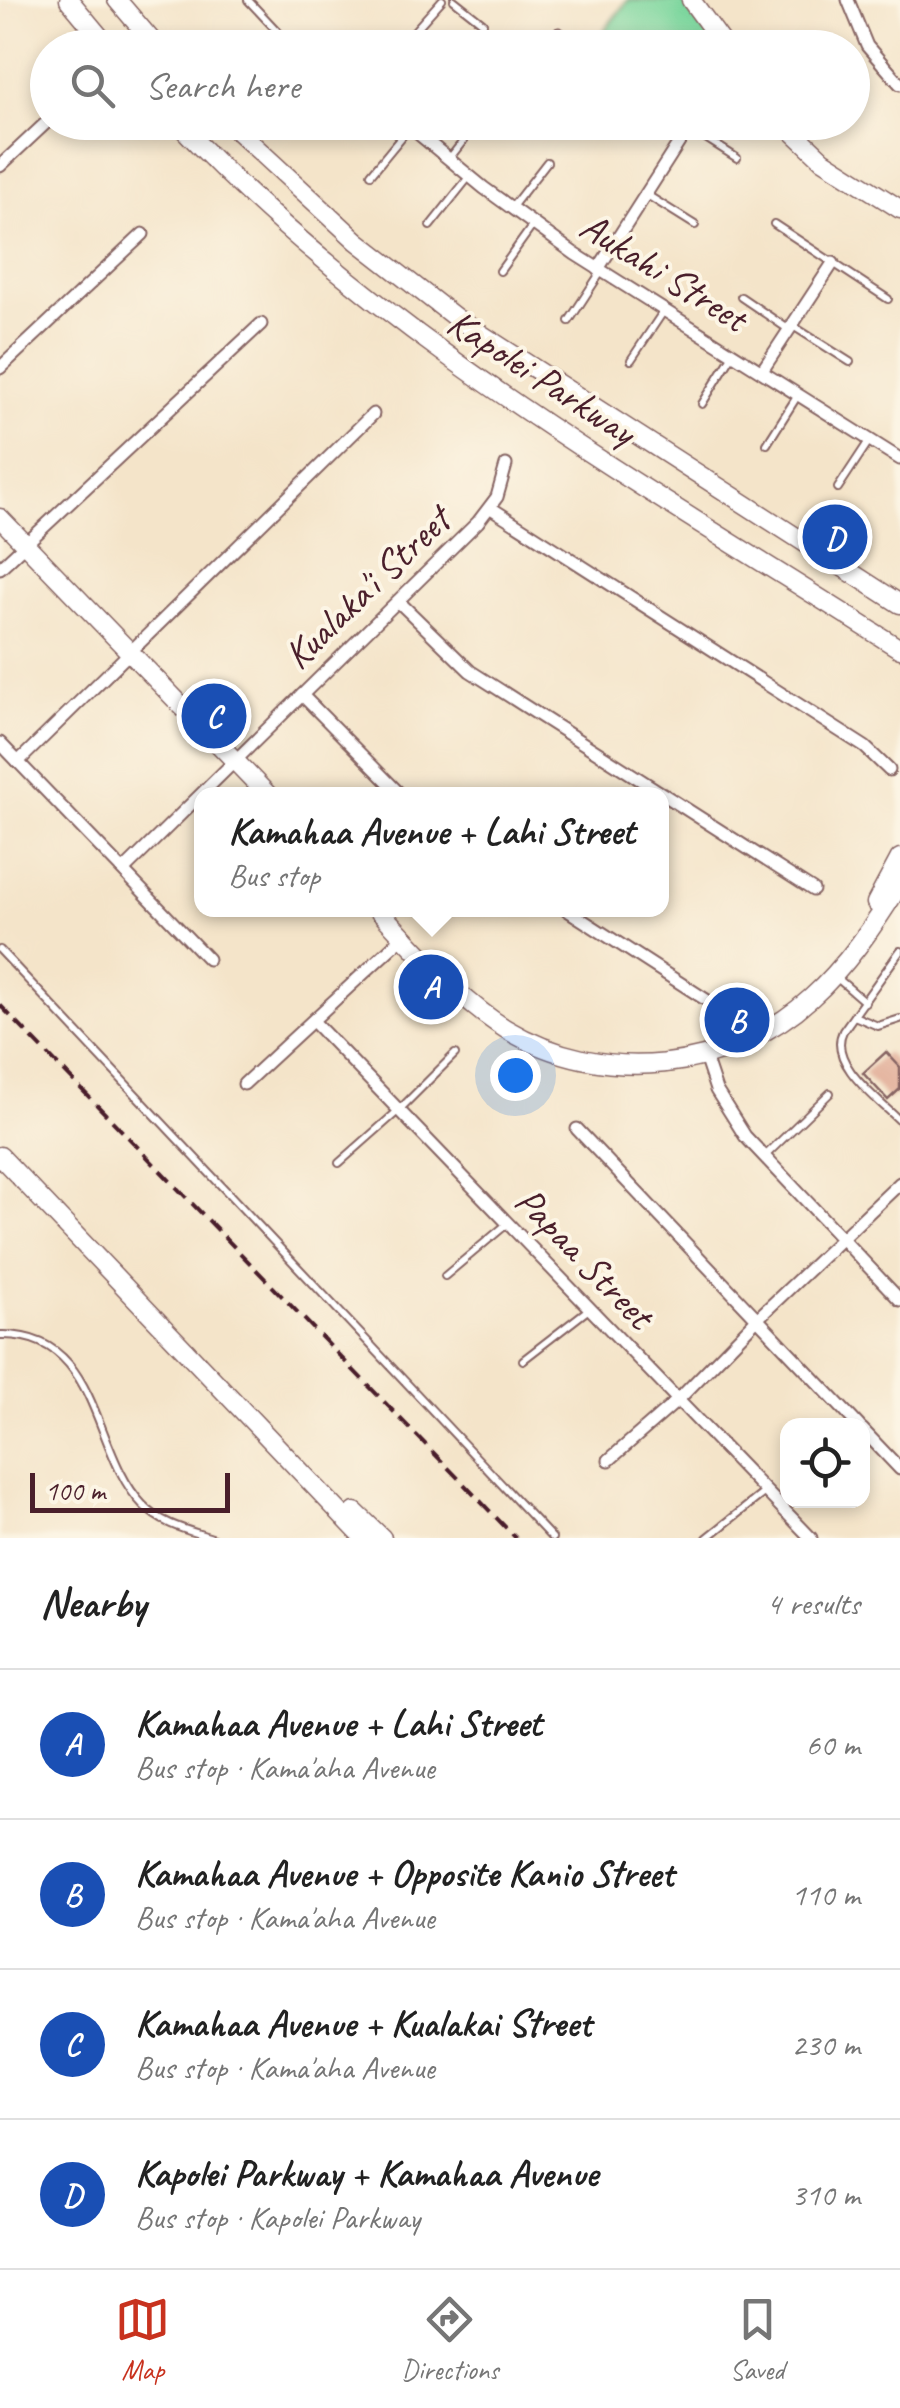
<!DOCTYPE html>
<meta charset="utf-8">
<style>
:root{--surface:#fff;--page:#f6f6f6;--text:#222;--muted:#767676;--line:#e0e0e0;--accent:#c8321e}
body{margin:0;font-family:Caveat,sans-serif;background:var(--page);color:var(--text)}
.controls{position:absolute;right:30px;bottom:30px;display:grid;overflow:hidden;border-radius:20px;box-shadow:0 5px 15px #0003}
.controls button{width:90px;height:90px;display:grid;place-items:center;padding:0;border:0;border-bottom:2px solid var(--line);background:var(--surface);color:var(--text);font:50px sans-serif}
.scale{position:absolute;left:30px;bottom:25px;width:200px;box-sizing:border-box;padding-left:10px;border:5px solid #4a1f2b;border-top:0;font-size:28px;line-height:35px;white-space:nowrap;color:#4a1f2b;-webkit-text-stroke:8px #fcf5e5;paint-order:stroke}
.you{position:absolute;left:515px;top:1075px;width:35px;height:35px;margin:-25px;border:8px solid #fff;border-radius:50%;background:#1a73e8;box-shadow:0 0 0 15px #1a73e833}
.badge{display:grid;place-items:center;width:65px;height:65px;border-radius:50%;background:var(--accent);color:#fff;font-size:32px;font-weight:700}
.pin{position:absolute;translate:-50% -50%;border:5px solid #fff;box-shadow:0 2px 10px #0006}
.popup{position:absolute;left:194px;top:787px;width:475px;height:130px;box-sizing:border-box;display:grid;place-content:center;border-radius:20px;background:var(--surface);filter:drop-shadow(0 2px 8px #0005);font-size:32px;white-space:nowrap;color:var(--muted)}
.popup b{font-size:38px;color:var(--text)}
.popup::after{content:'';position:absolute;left:50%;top:100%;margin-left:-20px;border:20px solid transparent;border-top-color:var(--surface)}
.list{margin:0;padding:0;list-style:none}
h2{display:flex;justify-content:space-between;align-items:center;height:130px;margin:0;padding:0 40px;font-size:42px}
h2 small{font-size:32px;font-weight:400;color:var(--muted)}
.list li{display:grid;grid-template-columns:65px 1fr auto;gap:30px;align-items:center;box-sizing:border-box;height:150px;padding:0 40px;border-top:2px solid var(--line)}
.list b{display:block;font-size:38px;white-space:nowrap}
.list p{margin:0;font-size:32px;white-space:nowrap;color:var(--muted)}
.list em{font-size:32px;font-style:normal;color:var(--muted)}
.icon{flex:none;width:55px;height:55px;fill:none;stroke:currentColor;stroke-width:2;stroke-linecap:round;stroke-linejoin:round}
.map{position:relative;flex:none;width:900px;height:1538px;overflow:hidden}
.search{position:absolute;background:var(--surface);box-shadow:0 5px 15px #0003;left:30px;right:30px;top:30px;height:110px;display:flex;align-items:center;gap:25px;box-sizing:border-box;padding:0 35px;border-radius:55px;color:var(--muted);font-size:38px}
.sheet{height:730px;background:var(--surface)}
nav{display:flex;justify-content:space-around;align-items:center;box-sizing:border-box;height:140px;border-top:2px solid var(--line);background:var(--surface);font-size:28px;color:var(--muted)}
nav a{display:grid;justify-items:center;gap:5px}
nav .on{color:var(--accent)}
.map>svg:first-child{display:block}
.green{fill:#7bd69d;stroke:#627a64;stroke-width:2.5}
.building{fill:#dc9e87}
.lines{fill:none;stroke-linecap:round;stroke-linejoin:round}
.lane-casing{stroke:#866462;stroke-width:10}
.street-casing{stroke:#866462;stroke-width:15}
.secondary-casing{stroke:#866462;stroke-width:21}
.lane{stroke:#fff;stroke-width:6}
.street{stroke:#fff;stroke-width:11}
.secondary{stroke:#fff;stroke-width:18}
.rail{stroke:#4a1f2b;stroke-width:4;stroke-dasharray:15 8;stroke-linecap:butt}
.labels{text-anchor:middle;stroke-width:8;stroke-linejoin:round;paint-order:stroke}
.street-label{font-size:40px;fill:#4a1f2b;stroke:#fcf5e5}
</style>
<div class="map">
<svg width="900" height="1538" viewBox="0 0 900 1538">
<rect width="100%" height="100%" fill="#fcf5e5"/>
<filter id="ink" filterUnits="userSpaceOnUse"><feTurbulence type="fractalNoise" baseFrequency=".01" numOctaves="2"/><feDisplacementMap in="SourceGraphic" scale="20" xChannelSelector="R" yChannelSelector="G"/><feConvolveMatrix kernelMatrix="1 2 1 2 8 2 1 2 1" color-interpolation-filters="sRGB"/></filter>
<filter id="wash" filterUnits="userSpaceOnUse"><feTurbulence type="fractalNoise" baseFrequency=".0048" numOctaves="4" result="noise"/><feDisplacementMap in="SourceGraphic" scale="40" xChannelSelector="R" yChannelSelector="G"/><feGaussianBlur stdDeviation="2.25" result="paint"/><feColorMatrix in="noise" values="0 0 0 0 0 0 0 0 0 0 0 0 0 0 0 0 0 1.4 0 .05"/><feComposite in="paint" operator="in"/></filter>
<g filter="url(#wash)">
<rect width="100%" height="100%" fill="#f4e4c9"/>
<polygon class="green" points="628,0 689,0 724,47 607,47 597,40"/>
<g id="blocks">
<polygon class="building" points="886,1052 900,1067 900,1089 888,1100 863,1073"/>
</g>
</g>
<g filter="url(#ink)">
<use href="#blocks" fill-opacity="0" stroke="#866462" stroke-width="2.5"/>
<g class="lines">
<g class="lane-casing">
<g id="lane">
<polyline points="248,0 293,48"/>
<polyline points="454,0 483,23"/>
<polyline points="399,48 442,0"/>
<polyline points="690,128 737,158"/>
<polyline points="449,159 478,122"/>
<polyline points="371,174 409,128"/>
<polyline points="647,195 695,225"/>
<polyline points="512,207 547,162"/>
<polyline points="774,224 888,299"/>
<polyline points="430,226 469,177"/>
<polyline points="500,271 533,225"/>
<polyline points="741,297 788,329"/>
<polyline points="569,321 601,272"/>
<polyline points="793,326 850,362"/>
<polyline points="631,360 663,312"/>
<polyline points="702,404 733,354"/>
<polyline points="767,444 798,395"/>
<polyline points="838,488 869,441"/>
<polyline points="0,950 552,1538"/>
<path d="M900,951L843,1031C827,1063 879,1100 900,1121"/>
<polyline points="836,977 865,1002"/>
<polyline points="854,1016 878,1026 900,1019"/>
<polyline points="765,1156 830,1093"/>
<polyline points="339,1163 399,1110 455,1054"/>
<polyline points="445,1276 507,1224"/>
<path d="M0,1335C101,1332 91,1452 143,1505C161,1524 187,1530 212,1538"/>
<polyline points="523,1360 589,1309"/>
<polyline points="707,1538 765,1492"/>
</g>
</g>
<g class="street-casing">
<g id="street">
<polyline points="848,0 867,46 900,84"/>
<polyline points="559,34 576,48"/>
<polyline points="404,122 484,188 575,254 900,459"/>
<polyline points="0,166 48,121"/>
<polyline points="598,269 692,122"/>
<polyline points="0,368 143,234"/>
<polyline points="762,371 833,263"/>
<polyline points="491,508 865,747 889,770"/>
<polyline points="0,568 261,324"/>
<polyline points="398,601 470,671 813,890"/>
<polyline points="302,695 400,794"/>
<polyline points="0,743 208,959"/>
<polyline points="18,762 373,414"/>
<polyline points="124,870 478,522 497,497 506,465"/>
<polyline points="567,910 708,1001"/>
<polyline points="313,1021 811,1538"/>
<polyline points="705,1057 716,1090 745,1136 900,1300"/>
<polyline points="244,1084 404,936"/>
<polyline points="577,1129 859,1426"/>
<polyline points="862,1429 900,1469"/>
<polyline points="609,1460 678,1400 757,1319 900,1183"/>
</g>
</g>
<g class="secondary-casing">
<g id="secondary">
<polyline points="69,0 109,48"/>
<polyline points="117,0 158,48"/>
<polyline points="691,0 726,48"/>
<path d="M177,122C383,342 649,488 900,649"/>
<polyline points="228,122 357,241 456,318 900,604"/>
<polyline points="783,122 823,160 900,209"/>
<polyline points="0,518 267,794"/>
<polyline points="876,903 900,858"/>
<path d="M378,910C418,951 457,999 506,1029C603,1087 728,1073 811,998C846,967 875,924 900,884"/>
<polyline points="0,1156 364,1538"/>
<polyline points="355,1512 382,1538"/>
</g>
</g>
<use href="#lane" class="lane"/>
<use href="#street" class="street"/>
<use href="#secondary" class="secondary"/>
<polyline class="rail" points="0,1005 516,1538"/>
</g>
</g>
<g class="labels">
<g class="street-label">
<text transform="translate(664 271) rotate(32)" y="14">Aukahi Street</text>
<text transform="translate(542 376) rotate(33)" y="14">Kapolei Parkway</text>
<text transform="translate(366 587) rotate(-44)" y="14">Kualaka'i Street</text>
<text transform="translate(585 1257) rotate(46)" y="14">Papaa Street</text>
</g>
</g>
</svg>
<div class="controls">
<button><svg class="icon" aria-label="locate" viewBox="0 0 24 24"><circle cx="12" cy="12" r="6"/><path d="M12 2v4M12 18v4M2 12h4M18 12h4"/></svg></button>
</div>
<div class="scale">100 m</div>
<div class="you"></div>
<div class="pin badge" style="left:431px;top:987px;background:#1a4fb4">A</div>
<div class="popup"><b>Kamahaa Avenue + Lahi Street</b>Bus stop</div>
<div class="pin badge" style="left:737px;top:1020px;background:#1a4fb4">B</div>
<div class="pin badge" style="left:214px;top:716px;background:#1a4fb4">C</div>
<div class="pin badge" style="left:835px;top:537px;background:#1a4fb4">D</div>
<div class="search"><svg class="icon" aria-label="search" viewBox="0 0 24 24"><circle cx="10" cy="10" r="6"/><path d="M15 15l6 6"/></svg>Search here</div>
</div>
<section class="sheet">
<h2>Nearby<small>4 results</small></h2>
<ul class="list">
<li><span class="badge" style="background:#1a4fb4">A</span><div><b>Kamahaa Avenue + Lahi Street</b><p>Bus stop · Kama'aha Avenue</p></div><em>60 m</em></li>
<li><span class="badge" style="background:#1a4fb4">B</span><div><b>Kamahaa Avenue + Opposite Kanio Street</b><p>Bus stop · Kama'aha Avenue</p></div><em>110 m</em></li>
<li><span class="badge" style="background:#1a4fb4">C</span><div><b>Kamahaa Avenue + Kualakai Street</b><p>Bus stop · Kama'aha Avenue</p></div><em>230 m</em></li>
<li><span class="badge" style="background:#1a4fb4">D</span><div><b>Kapolei Parkway + Kamahaa Avenue</b><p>Bus stop · Kapolei Parkway</p></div><em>310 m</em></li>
</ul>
</section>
<nav>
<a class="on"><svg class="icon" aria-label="map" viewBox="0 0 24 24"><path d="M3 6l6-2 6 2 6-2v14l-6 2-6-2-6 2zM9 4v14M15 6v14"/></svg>Map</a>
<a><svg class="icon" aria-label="directions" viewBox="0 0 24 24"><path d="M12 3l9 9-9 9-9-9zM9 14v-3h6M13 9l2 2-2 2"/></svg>Directions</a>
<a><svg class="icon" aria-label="saved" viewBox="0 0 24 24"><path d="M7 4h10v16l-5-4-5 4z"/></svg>Saved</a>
</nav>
